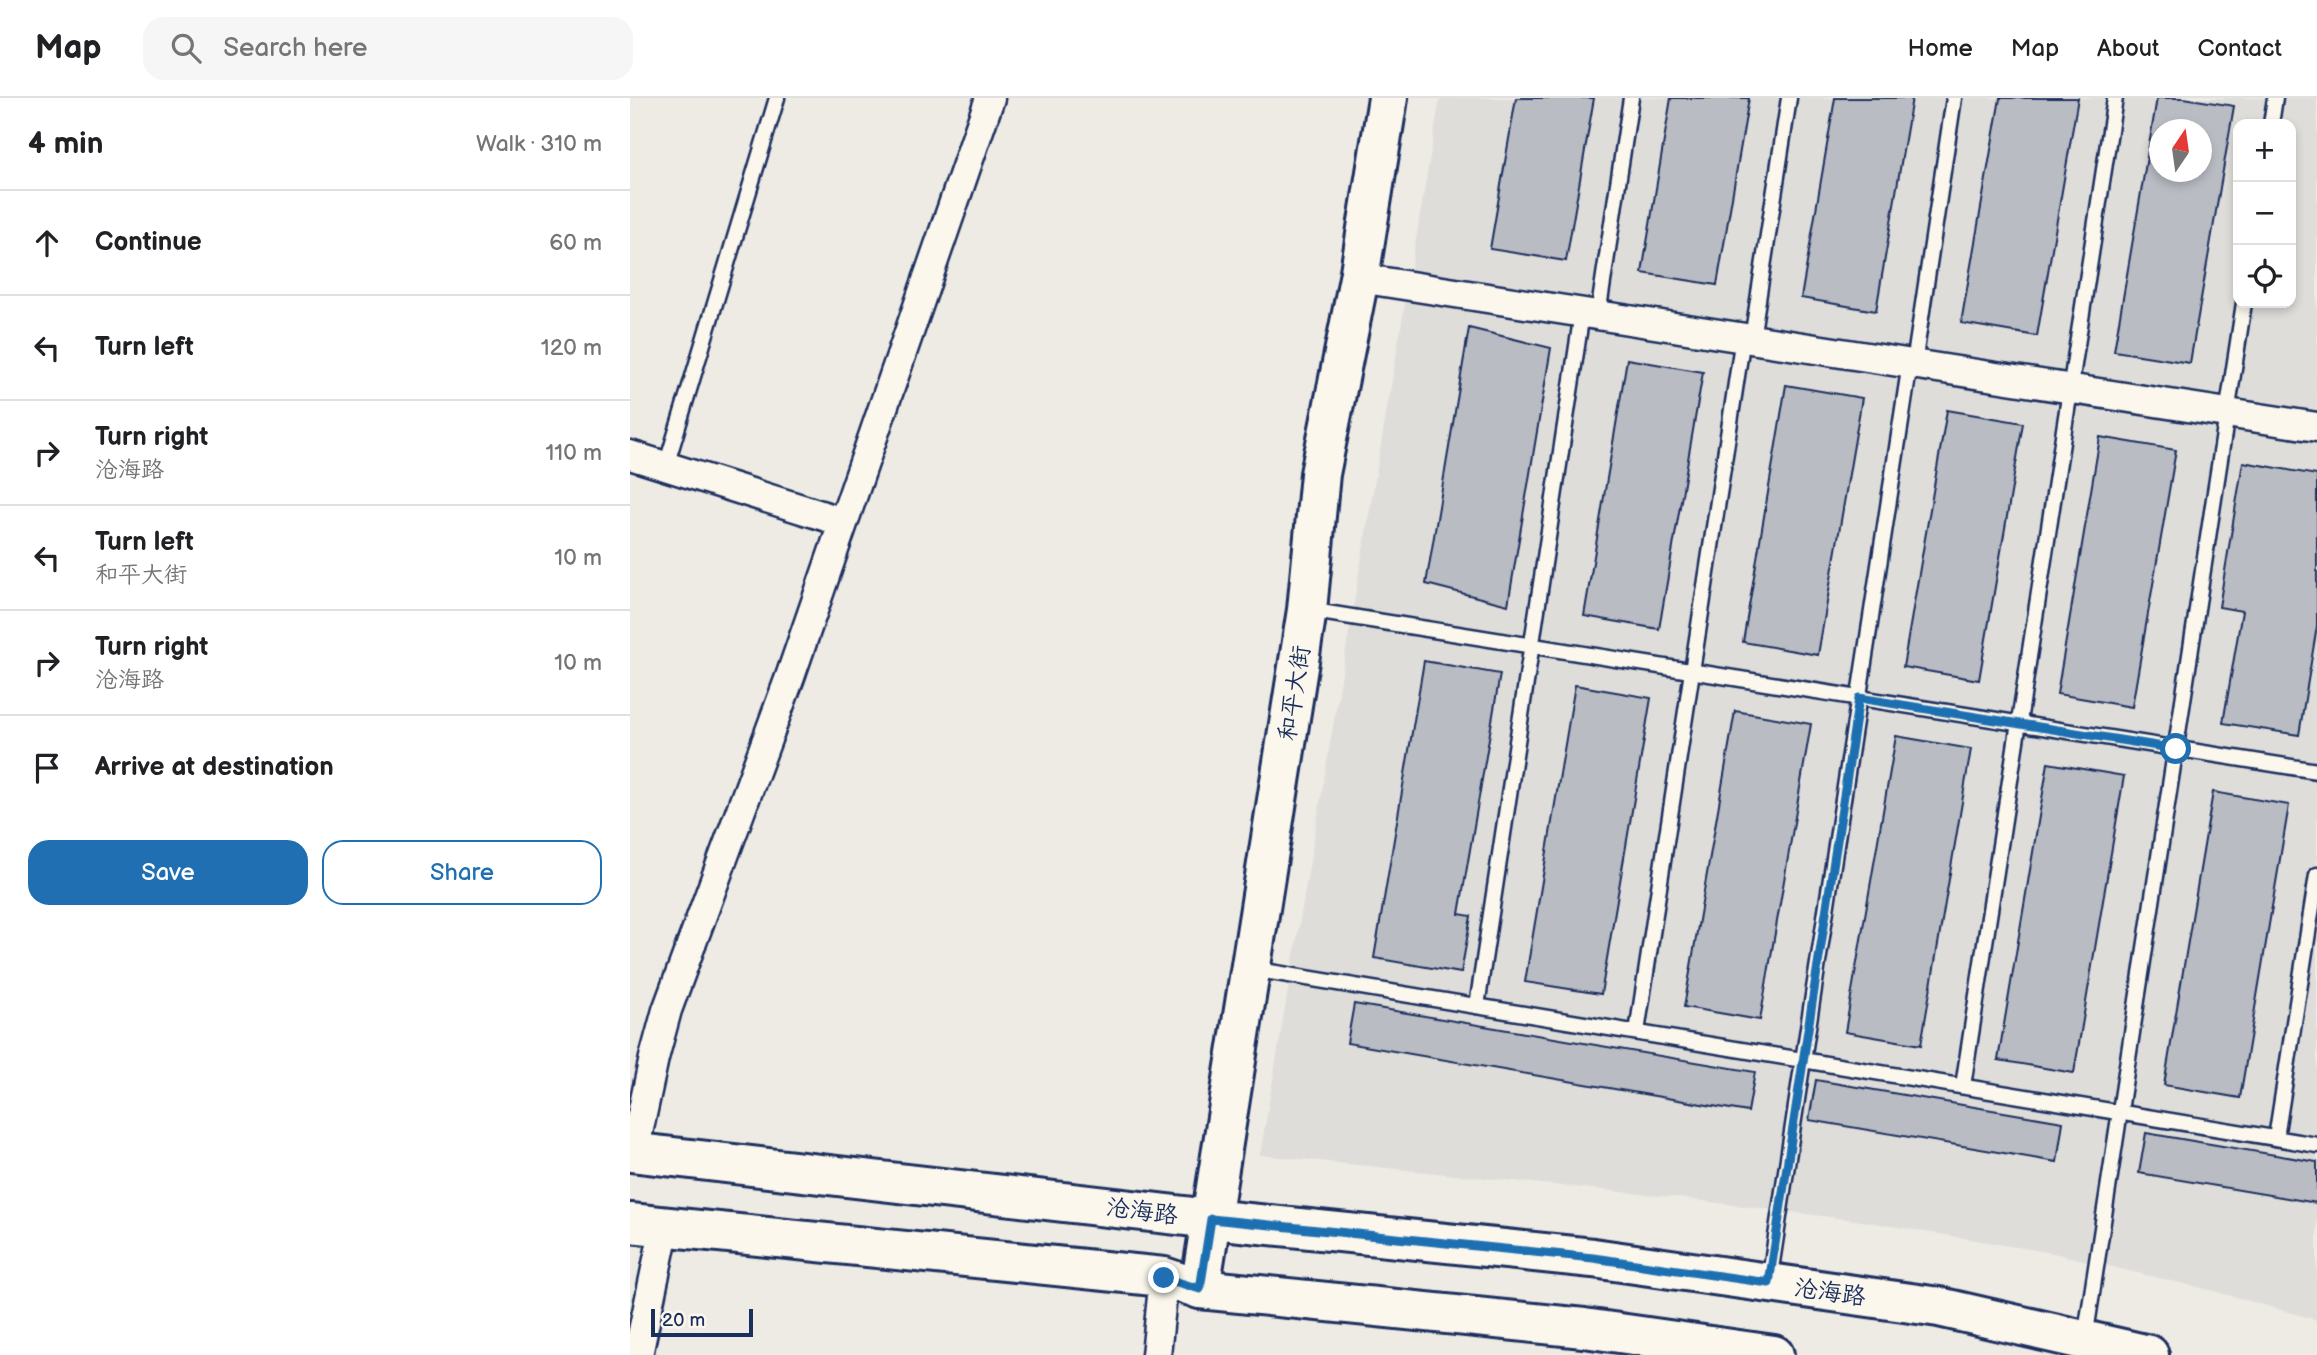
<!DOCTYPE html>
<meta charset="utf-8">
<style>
:root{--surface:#fff;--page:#f6f6f6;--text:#202124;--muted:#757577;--line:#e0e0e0;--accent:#1f6fb2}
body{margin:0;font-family:"Balsamiq Sans","LXGW WenKai TC",sans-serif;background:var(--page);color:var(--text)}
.controls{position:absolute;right:21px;top:21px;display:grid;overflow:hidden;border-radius:14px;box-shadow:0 4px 10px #0003}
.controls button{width:63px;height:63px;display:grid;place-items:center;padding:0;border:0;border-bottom:2px solid var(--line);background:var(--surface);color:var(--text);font:35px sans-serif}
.compass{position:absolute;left:1519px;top:21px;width:63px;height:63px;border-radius:50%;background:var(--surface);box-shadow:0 4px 10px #0003;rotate:13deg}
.scale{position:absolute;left:21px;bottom:18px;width:102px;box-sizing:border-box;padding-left:7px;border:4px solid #1b2f5e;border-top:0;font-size:19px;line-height:24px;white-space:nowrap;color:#1b2f5e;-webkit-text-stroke:5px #fbf7ec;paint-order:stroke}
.stop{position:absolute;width:21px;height:21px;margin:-16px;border:5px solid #1f6fb2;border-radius:50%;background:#fff}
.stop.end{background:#1f6fb2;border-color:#fff;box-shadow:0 2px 7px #0008}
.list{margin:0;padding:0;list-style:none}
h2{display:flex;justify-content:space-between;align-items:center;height:91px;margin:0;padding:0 28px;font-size:30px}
h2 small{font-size:23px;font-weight:400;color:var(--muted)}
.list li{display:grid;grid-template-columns:46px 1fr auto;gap:21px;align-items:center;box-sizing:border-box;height:105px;padding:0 28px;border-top:2px solid var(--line)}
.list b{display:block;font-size:26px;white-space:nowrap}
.list p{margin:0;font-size:23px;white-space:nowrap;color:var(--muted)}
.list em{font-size:23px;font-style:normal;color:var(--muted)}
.actions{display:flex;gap:14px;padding:21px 28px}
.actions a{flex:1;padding:16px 0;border:2px solid var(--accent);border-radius:21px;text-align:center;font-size:24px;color:var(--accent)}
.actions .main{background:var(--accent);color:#fff}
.icon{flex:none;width:38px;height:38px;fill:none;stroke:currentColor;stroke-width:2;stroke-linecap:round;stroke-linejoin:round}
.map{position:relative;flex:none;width:1687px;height:1257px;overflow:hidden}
header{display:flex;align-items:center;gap:42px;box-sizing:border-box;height:98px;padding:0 35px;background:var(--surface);border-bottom:2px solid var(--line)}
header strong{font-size:33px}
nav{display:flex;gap:38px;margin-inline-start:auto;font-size:24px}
.search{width:490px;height:63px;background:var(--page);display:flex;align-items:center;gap:18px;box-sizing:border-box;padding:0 24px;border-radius:21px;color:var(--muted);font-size:26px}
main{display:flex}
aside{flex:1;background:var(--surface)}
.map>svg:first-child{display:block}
.built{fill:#deddda;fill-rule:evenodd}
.building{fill:#b9bcc3;stroke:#1b2f5e;stroke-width:2;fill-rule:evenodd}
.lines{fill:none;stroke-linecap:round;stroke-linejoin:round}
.lane-casing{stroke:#1b2f5e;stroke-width:19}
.street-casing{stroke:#1b2f5e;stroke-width:33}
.secondary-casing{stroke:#1b2f5e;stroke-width:44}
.primary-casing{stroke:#1b2f5e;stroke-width:44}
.lane{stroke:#fbf7ec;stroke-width:14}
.street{stroke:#fbf7ec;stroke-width:28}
.secondary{stroke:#fbf7ec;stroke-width:38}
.primary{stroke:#fbf7ec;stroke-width:38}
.route{stroke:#1f6fb2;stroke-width:9}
.labels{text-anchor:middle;stroke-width:5;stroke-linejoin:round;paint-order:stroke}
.street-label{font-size:24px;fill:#1b2f5e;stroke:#fbf7ec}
</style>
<header>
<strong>Map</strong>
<div class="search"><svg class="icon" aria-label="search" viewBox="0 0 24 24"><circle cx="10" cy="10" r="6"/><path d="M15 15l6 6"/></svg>Search here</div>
<nav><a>Home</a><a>Map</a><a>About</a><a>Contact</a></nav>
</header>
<main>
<aside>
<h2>4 min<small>Walk · 310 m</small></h2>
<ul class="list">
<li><svg class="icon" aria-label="ahead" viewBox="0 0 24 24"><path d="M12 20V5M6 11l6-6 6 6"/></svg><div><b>Continue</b></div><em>60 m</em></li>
<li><svg class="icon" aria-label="left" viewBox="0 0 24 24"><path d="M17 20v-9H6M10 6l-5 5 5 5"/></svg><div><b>Turn left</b></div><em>120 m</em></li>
<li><svg class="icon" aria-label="right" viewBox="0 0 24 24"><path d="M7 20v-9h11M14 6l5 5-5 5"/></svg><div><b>Turn right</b><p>沧海路</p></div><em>110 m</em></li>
<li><svg class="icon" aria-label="left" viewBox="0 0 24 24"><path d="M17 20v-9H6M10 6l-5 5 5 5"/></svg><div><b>Turn left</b><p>和平大街</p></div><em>10 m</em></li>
<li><svg class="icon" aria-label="right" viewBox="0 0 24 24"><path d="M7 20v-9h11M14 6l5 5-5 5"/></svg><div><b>Turn right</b><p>沧海路</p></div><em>10 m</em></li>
<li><svg class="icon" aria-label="arrive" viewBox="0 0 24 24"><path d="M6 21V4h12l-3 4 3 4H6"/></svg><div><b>Arrive at destination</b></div></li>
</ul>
<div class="actions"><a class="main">Save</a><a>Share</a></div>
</aside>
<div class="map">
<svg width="1687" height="1257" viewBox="0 0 1687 1257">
<rect width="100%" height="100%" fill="#eeebe4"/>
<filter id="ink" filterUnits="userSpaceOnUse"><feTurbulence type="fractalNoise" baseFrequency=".0143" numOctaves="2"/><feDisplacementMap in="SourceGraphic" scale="14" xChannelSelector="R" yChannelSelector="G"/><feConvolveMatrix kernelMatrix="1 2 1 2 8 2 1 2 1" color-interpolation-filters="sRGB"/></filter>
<g filter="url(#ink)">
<path class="built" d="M810,0H1687V1222L1584,1193L1423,1155L1232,1123L1041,1099L630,1057ZM1608,26H1661V205H1608ZM1530,32H1572V74H1530Z"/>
<g class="building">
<polygon points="886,0 964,0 936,163 860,151"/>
<polygon points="1041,0 1119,0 1087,187 1012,175"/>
<polygon points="1205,0 1282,0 1246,213 1171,200"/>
<polygon points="1370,0 1448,0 1407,238 1331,225"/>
<path d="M1527,0H1554L1604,8L1560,265L1484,253ZM1530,32H1572V74H1530Z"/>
<polygon points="839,230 921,250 878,507 796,486"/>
<polygon points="997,261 1073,274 1029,531 954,518"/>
<polygon points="1156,287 1232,300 1188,557 1113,544"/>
<polygon points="1317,312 1393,325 1349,582 1273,569"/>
<polygon points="1470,339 1546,352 1502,609 1427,596"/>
<polygon points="1613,364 1687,377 1687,528 1669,637 1593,625 1612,513 1589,509"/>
<polygon points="794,563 870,576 829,816 841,818 831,875 744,860"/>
<polygon points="945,587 1021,600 971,896 895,884"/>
<polygon points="1105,613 1181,626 1130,922 1054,909"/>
<polygon points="1266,638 1341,651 1291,947 1215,934"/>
<polygon points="1418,665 1494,678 1444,975 1368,962"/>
<polygon points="1583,694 1659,707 1610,1000 1534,987"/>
<polygon points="724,906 1125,974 1118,1014 717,945"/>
<polygon points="1186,982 1433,1024 1427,1064 1179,1022"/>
<polygon points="1516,1035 1687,1064 1687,1105 1509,1075"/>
</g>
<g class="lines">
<g class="lane-casing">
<g id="lane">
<polyline points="1641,26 1645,0"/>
<polyline points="968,217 1001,0"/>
<polyline points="1122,241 1159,0"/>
<polyline points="1284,266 1324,0"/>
<polyline points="36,368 147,0"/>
<polyline points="678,512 1687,673"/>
<polyline points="622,871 1687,1047"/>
<polyline points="847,908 952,215"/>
<polyline points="1007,934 1113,239"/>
<polyline points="1333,988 1485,0"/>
<polyline points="1646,1040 1687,777"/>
<polyline points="1139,1184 1280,265"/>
<polyline points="1455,1241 1614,205"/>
</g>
</g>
<g class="street-casing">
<g id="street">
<polyline points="729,180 1687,329"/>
<polyline points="0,357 213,424"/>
<polyline points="4,1054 24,960 37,912 160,579 360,0"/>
<polyline points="8,1257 35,1128"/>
<polyline points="526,1257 534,1179"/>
</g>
</g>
<g class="secondary-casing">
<polyline id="secondary" points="570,1191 677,512 690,376 729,180 758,0"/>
</g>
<g class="primary-casing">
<g id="primary">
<polyline points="0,1054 581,1121 963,1160 1309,1209 1519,1257"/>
<polyline points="0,1125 534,1179 570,1191 954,1230 1144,1257"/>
</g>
</g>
<use href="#lane" class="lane"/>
<use href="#street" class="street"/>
<use href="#secondary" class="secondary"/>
<use href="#primary" class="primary"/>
</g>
</g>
<g class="lines" filter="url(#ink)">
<polyline class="route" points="534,1180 570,1191 581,1121 963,1160 1139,1185 1229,600 1546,651"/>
</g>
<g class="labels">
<g class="street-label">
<text transform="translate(664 595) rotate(-81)" y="8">和平大街</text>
<text transform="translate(512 1113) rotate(7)" y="8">沧海路</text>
<text transform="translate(1200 1194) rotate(8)" y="8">沧海路</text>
</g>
</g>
</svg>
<div class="controls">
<button>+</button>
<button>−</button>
<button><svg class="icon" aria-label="locate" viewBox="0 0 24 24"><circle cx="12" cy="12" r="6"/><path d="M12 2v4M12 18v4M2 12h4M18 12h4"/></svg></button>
</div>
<svg class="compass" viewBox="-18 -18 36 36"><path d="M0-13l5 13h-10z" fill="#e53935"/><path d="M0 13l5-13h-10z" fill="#757577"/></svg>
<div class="scale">20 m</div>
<div class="stop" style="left:1546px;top:651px"></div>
<div class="stop end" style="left:534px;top:1180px"></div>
</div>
</main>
